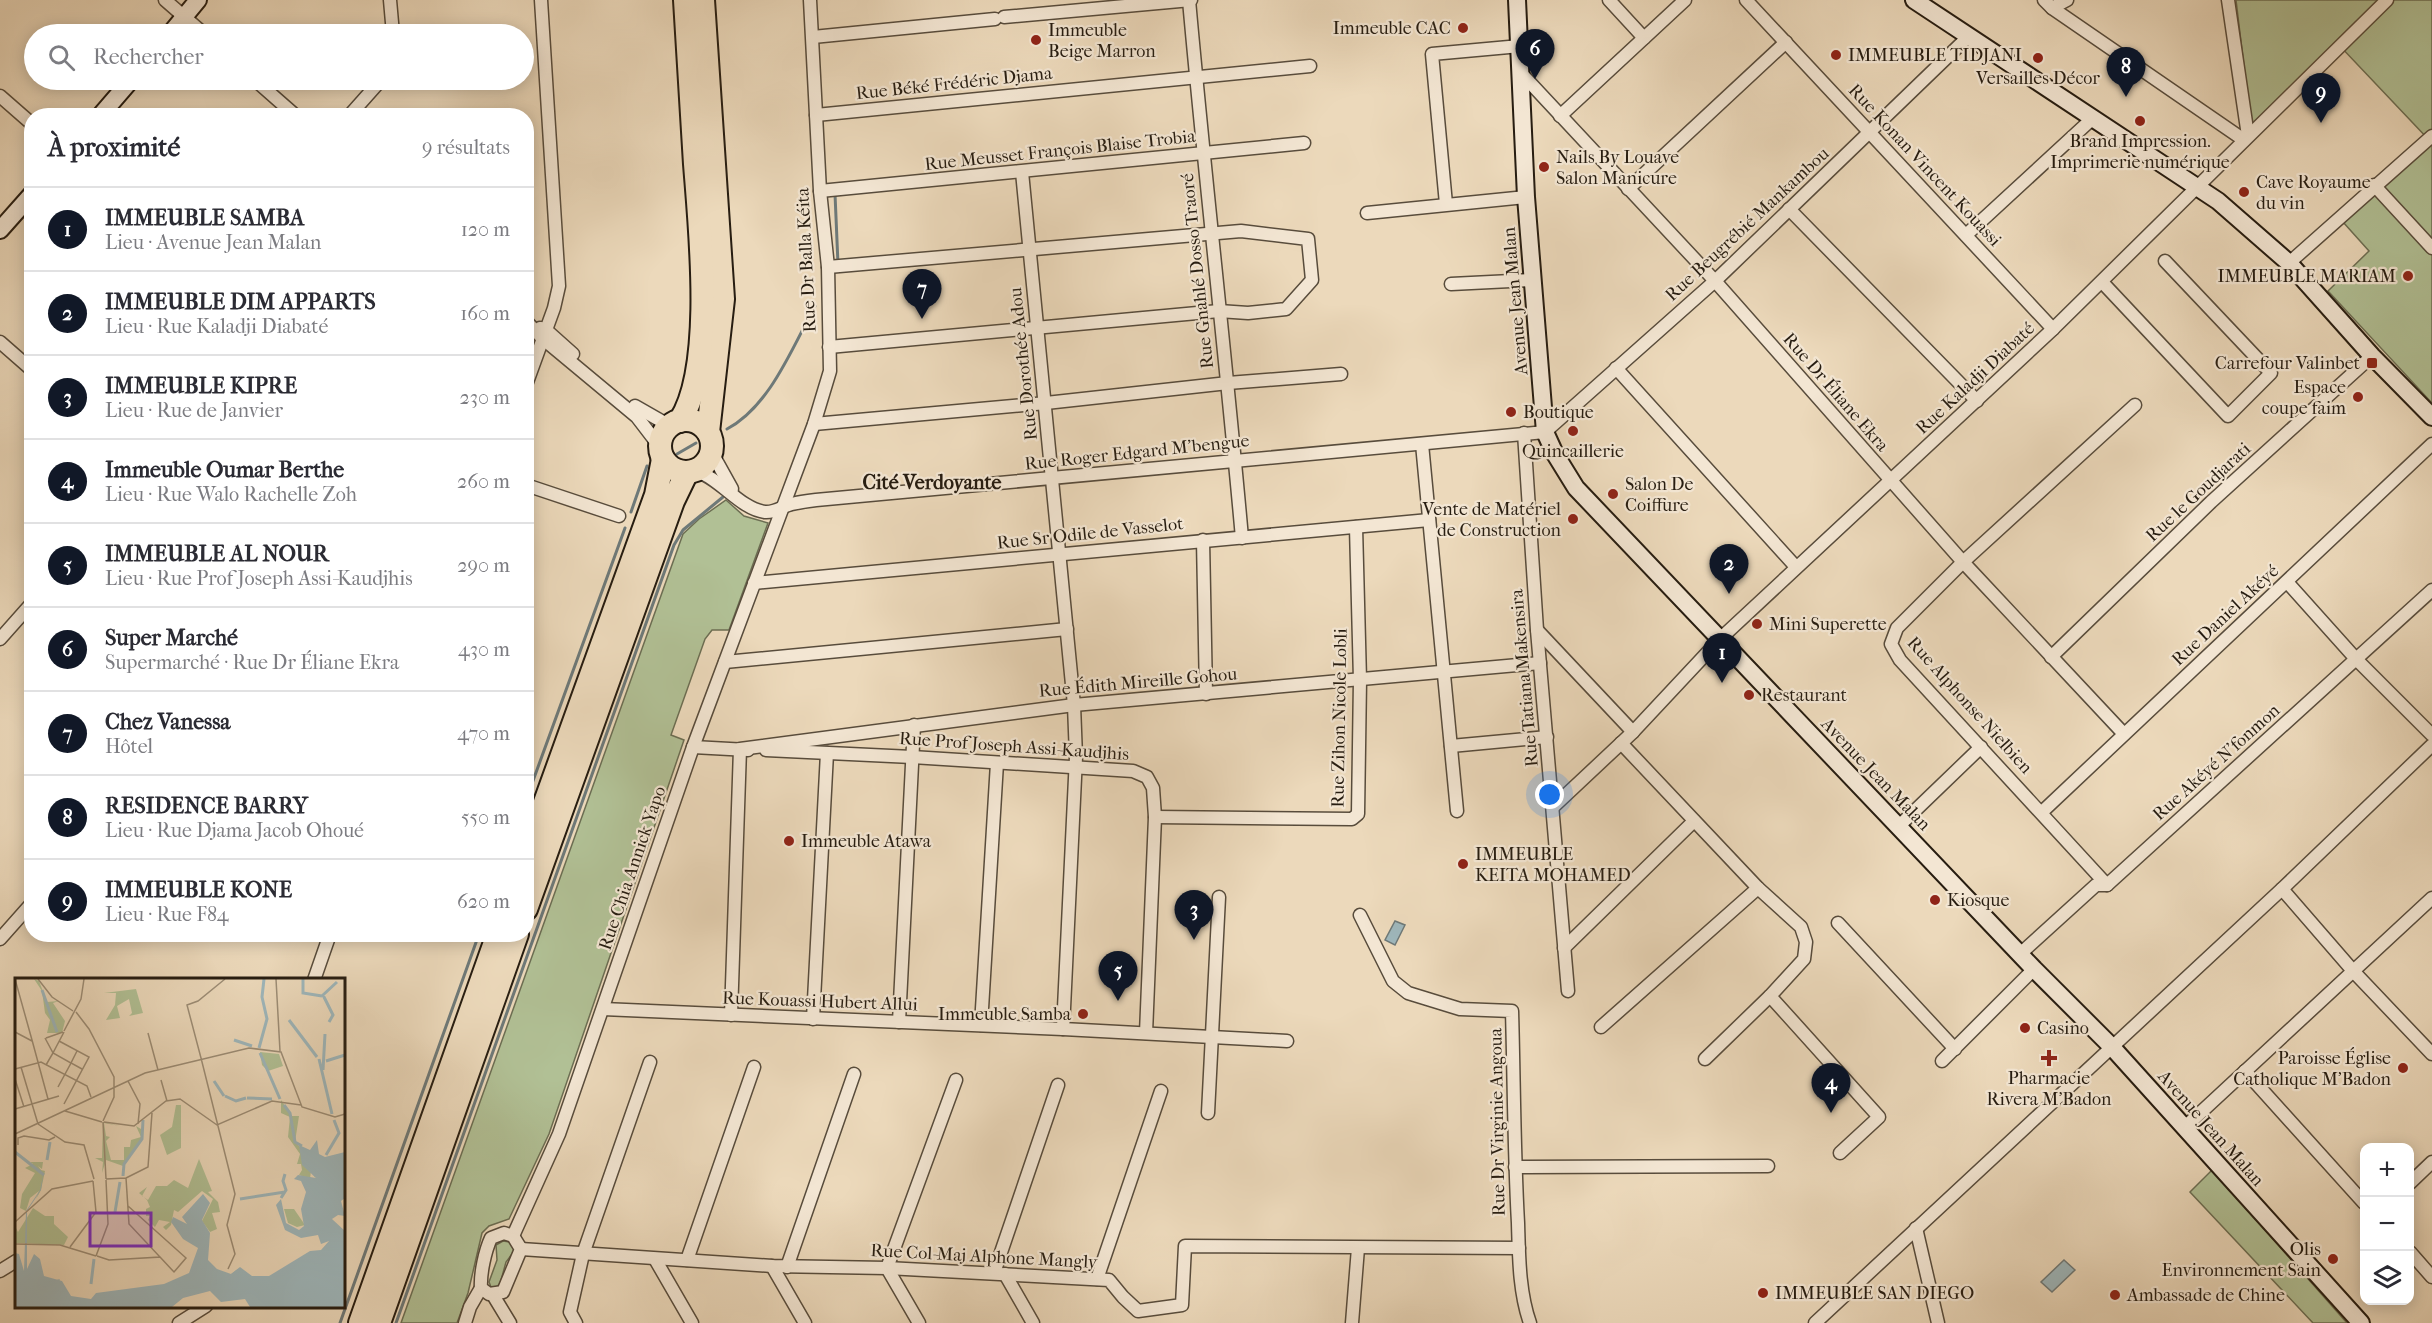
<!DOCTYPE html>
<html lang="fr">
<meta charset="utf-8">
<style>
:root{--surface:#fff;--page:#f2f2f3;--text:#2b2b33;--muted:#7c7c81;--line:#e1e1e2;--accent:#111827}
body{margin:0;font-family:"IM FELL French Canon",serif;background:var(--page);color:var(--text)}
.controls{position:absolute;right:18px;bottom:18px;display:grid;overflow:hidden;border-radius:12px;box-shadow:0 3px 15px #0003}
.controls button{width:54px;height:54px;display:grid;place-items:center;padding:0;border:0;border-bottom:2px solid var(--line);background:var(--surface);color:var(--text);font:30px sans-serif}
.you{position:absolute;left:1550px;top:795px;width:21px;height:21px;margin:-15px;border:4px solid #fff;border-radius:50%;background:#1a73e8;box-shadow:0 0 0 9px #1a73e833}
.badge{display:grid;place-items:center;width:39px;height:39px;border-radius:50%;background:var(--accent);color:#fff;font-size:20px;font-weight:700}
.pin{position:absolute;translate:-50% -50px;filter:drop-shadow(0 2px 3px #0008)}
.pin::after{content:'';position:absolute;top:32px;width:21px;height:18px;background:inherit;clip-path:polygon(0 0,100% 0,50% 100%)}
.list{margin:0;padding:0;list-style:none}
h2{display:flex;justify-content:space-between;align-items:center;height:78px;margin:0;padding:0 24px;font-size:26px}
h2 small{font-size:20px;font-weight:400;color:var(--muted)}
.list li{display:grid;grid-template-columns:39px 1fr auto;gap:18px;align-items:center;box-sizing:border-box;height:84px;padding:0 24px;border-top:2px solid var(--line)}
.list b{display:block;font-size:22px;white-space:nowrap}
.list p{margin:0;font-size:20px;white-space:nowrap;color:var(--muted)}
.list em{font-size:20px;font-style:normal;color:var(--muted)}
.icon{flex:none;width:33px;height:33px;fill:none;stroke:currentColor;stroke-width:2;stroke-linecap:round;stroke-linejoin:round}
.map{position:relative;flex:none;width:2432px;height:1323px;overflow:hidden}
.search{position:absolute;background:var(--surface);box-shadow:0 3px 15px #0003;left:24px;top:24px;width:510px;height:66px;display:flex;align-items:center;gap:15px;box-sizing:border-box;padding:0 21px;border-radius:33px;color:var(--muted);font-size:22px}
.panel{position:absolute;background:var(--surface);box-shadow:0 3px 15px #0003;left:24px;top:108px;width:510px;height:834px;border-radius:24px}
.map>svg:first-child{display:block}
.green{fill:#b1c095;stroke:#6c6e53;stroke-width:1.5}
.water{fill:#9eb7bc;stroke:#6e7978;stroke-width:1.5}
.lines{fill:none;stroke-linecap:round;stroke-linejoin:round}
.stream{stroke:#6e7978;stroke-width:3}
.street-casing{stroke:#584c3c;stroke-width:15}
.secondary-casing{stroke:#271d11;stroke-width:20}
.highway-casing{stroke:#271d11;stroke-width:26}
.street{stroke:#f3e6d3;stroke-width:12}
.secondary{stroke:#f3e6d3;stroke-width:16}
.highway{stroke:#ecd9bb;stroke-width:22}
.poi-dot{fill:#8f2418;stroke:#f3e6d3;stroke-width:2}
.labels{text-anchor:middle;stroke-width:4.5;stroke-linejoin:round;paint-order:stroke}
.poi-label{font-size:18px;fill:#271d11;stroke:#f3e6d3;text-anchor:start}
.street-label{font-size:18px;fill:#271d11;stroke:#f3e6d3}
.neighbourhood-label{font-size:20px;font-weight:bold;fill:#271d11;stroke:#f3e6d3}
.inset-river{fill:none;stroke:#9eb7bc;stroke-width:3}
.inset-road{fill:none;stroke:#9d8e77;stroke-width:1.5}
.view{fill:#7b2cbf;fill-opacity:0.15;stroke:#7b2cbf;stroke-width:3}
.inset-edge{fill:none;stroke:#271d11;stroke-width:3}
</style>
<div class="map">
<svg width="2432" height="1323" viewBox="0 0 2432 1323">
<rect width="100%" height="100%" fill="#ecd9bb"/>
<filter id="stains"><feTurbulence type="fractalNoise" baseFrequency=".00333" numOctaves="4"/><feColorMatrix values="0 0 0 0 .2 0 0 0 0 .09 0 0 0 0 .02 0 0 0 .5 -.17"/></filter>
<radialGradient id="worn" r=".72"><stop offset=".6" stop-color="#630" stop-opacity="0"/><stop offset="1" stop-color="#630" stop-opacity=".3"/></radialGradient>
<g class="green">
<polygon points="2236,0 2432,0 2432,403 2328,291 2369,251 2343,222 2429,140 2339,45 2252,133"/>
<polygon points="726,500 744,516 768,523 729,630 712,630 705,639 671,735 684,740 549,1134 509,1219 489,1226 482,1233 468,1293 457,1323 401,1323 683,534 699,519"/>
<polygon points="2212,1170 2347,1323 2313,1323 2190,1192"/>
<polygon points="503,1241 510,1242 515,1250 506,1262 500,1284 496,1287 491,1287 489,1282 497,1260 496,1245"/>
</g>
<g class="water">
<polygon points="1395,921 1405,925 1395,945 1385,940"/>
<polygon points="2064,1260 2075,1270 2052,1292 2041,1282"/>
</g>
<g class="lines">
<g class="stream">
<polyline points="835,194 838,264"/>
<path d="M727,429C770,406 792,348 815,306"/>
<polyline points="677,454 696,443"/>
<polyline points="631,512 647,466"/>
<polyline points="526,800 625,528"/>
<polyline points="340,1323 479,934"/>
<polyline points="396,1323 674,545 683,530 723,497"/>
</g>
<g class="street-casing">
<g id="street">
<polyline points="165,0 204,34"/>
<polyline points="390,0 393,34"/>
<path d="M1189,0C1205,179 1226,358 1242,538"/>
<polyline points="1609,0 1644,38"/>
<polyline points="1746,0 2053,329"/>
<polyline points="2044,0 2052,8 2244,140"/>
<polyline points="2228,0 2248,136"/>
<polyline points="2052,8 2067,0"/>
<polyline points="1004,17 1191,0"/>
<polyline points="813,37 995,19"/>
<polyline points="1521,73 1715,281 1963,562 2124,734"/>
<polyline points="255,80 296,116"/>
<polyline points="0,96 32,124"/>
<polyline points="816,115 1310,66"/>
<polyline points="349,116 381,80"/>
<polyline points="1560,116 1685,0"/>
<polyline points="1022,172 1074,705 1076,757 1063,1029"/>
<polyline points="2374,185 2432,248"/>
<polyline points="1628,189 1786,42"/>
<polyline points="820,191 1304,143"/>
<polyline points="1446,204 1432,54 1520,46"/>
<polyline points="1789,209 1977,401"/>
<polyline points="1367,213 1526,197"/>
<polyline points="1966,235 2093,118"/>
<polyline points="2289,263 2432,136"/>
<polyline points="828,267 1241,231 1308,239 1312,280 1286,309 1248,313 1219,311 829,347"/>
<polyline points="2102,282 2228,416 2271,373 2165,261"/>
<polyline points="1451,284 1533,280"/>
<polyline points="526,321 542,338 637,417 660,447"/>
<polyline points="540,328 545,329 573,354"/>
<polyline points="0,342 32,370"/>
<polyline points="1616,368 1796,567"/>
<polyline points="526,385 554,308 559,286 541,0"/>
<polyline points="635,406 670,426"/>
<polyline points="814,424 1046,403 1228,383 1341,374"/>
<polyline points="1524,433 1537,630 1568,991"/>
<polyline points="1422,444 1457,811"/>
<polyline points="712,453 732,489"/>
<path d="M696,471C720,478 740,509 765,512C775,513 783,506 792,504C800,502 808,501 816,500L1545,432L1715,281L1968,37"/>
<polyline points="526,485 619,516"/>
<polyline points="1203,540 1206,694"/>
<polyline points="2287,582 2356,659 2432,735"/>
<polyline points="754,583 1429,520"/>
<polyline points="1537,630 1633,732"/>
<polyline points="0,639 32,603"/>
<polyline points="2051,657 2211,502 2372,356"/>
<polyline points="725,662 1067,629"/>
<polyline points="1621,743 1758,888 1801,927 1806,942 1804,959 1770,996 1705,1059"/>
<polyline points="1451,746 1547,737"/>
<polyline points="693,747 748,750"/>
<polyline points="766,750 912,757 1133,771 1147,777 1153,788 1155,817 1146,1033"/>
<polyline points="1553,807 1633,732 1720,639 2053,329 2387,0"/>
<polyline points="2042,812 2432,444"/>
<polyline points="1155,817 1352,819 1358,814 1360,680 1356,527"/>
<polyline points="1899,826 1981,747"/>
<polyline points="2107,885 1900,660 1891,644 1897,628 1963,562 2135,405"/>
<polyline points="2282,889 2354,972 2432,1054"/>
<path d="M1360,915L1393,981L1408,993L1460,1009L1512,1011C1514,1082 1514,1152 1518,1223C1519,1256 1519,1292 1530,1323"/>
<polyline points="1838,923 1955,1049"/>
<polyline points="0,939 32,903"/>
<polyline points="1564,948 1694,821"/>
<polyline points="2020,954 2096,885 2107,885 2432,590"/>
<polyline points="314,980 330,934"/>
<polyline points="1770,996 1879,1117 1840,1153"/>
<polyline points="603,1009 1063,1029 1287,1041"/>
<polyline points="731,1015 740,749 1074,705 1540,663"/>
<polyline points="813,1019 827,753"/>
<polyline points="899,1022 914,725"/>
<polyline points="981,1025 997,763"/>
<polyline points="1601,1027 1758,888"/>
<polyline points="1942,1061 2034,969"/>
<polyline points="2245,1071 2364,1203"/>
<polyline points="1208,1113 1219,897"/>
<polyline points="2185,1127 2432,898"/>
<polyline points="1515,1167 1768,1166"/>
<polyline points="2410,1183 2432,1162"/>
<polyline points="1916,1228 1938,1323"/>
<path d="M504,1233L513,1236L521,1249L503,1292L489,1294L481,1288C480,1274 485,1251 491,1238Z"/>
<polyline points="513,1236 559,1134 693,747 814,424 830,371 828,267 820,191 810,0"/>
<polyline points="521,1249 772,1266 887,1268 1109,1280 1123,1297 1138,1311 1182,1305 1185,1246 1519,1248"/>
<polyline points="2410,1252 2432,1277"/>
<polyline points="655,1259 692,1323"/>
<polyline points="687,1260 754,1067"/>
<polyline points="772,1266 805,1323"/>
<polyline points="787,1267 854,1074"/>
<polyline points="0,1271 16,1261"/>
<polyline points="994,1273 1058,1085"/>
<polyline points="1005,1274 1033,1323"/>
<polyline points="1097,1279 1161,1091"/>
<polyline points="493,1295 510,1323"/>
<polyline points="179,1323 206,1306"/>
<polyline points="465,1323 470,1307 481,1288"/>
<polyline points="576,1323 570,1312 583,1254 650,1062"/>
<polyline points="919,1323 887,1268 956,1080"/>
<polyline points="1352,1323 1358,1248"/>
<polyline points="1815,1323 2282,889 2432,745"/>
</g>
</g>
<g class="secondary-casing">
<g id="secondary">
<polyline points="1517,0 1526,197 1545,432 1555,454 1576,488 2034,969 2111,1046 2361,1323"/>
<polyline points="1914,0 2218,201 2289,263 2372,356 2432,417"/>
<polyline points="170,34 198,0"/>
<polyline points="100,116 131,80"/>
<polyline points="0,230 32,194"/>
</g>
</g>
<g class="highway-casing">
<g id="highway">
<polyline points="703,0 723,299 708,432"/>
<circle cx="686" cy="446" r="26"/>
<path d="M680,421C715,367 700,229 695,164C692,109 688,55 685,0"/>
<polyline points="526,855 656,495 663,459"/>
<polyline points="526,909 673,501 687,472"/>
<polyline points="360,1323 498,934"/>
<polyline points="379,1323 517,934"/>
</g>
</g>
<use href="#street" class="street"/>
<use href="#secondary" class="secondary"/>
<use href="#highway" class="highway"/>
</g>
<g class="poi-dot">
<circle cx="1463" cy="28" r="6"/>
<circle cx="1036" cy="40" r="6"/>
<circle cx="1836" cy="55" r="6"/>
<circle cx="2038" cy="58" r="6"/>
<circle cx="2140" cy="121" r="6"/>
<circle cx="1544" cy="167" r="6"/>
<circle cx="2244" cy="192" r="6"/>
<circle cx="2408" cy="276" r="6"/>
<rect x="2366" y="357" width="12" height="12" rx="3"/>
<circle cx="2358" cy="397" r="6"/>
<circle cx="1511" cy="412" r="6"/>
<circle cx="1573" cy="431" r="6"/>
<circle cx="1613" cy="494" r="6"/>
<circle cx="1573" cy="519" r="6"/>
<circle cx="1757" cy="624" r="6"/>
<circle cx="1749" cy="695" r="6"/>
<circle cx="789" cy="841" r="6"/>
<circle cx="1463" cy="864" r="6"/>
<circle cx="1935" cy="900" r="6"/>
<circle cx="1083" cy="1014" r="6"/>
<circle cx="2025" cy="1028" r="6"/>
<path d="M2046 1049h6v6h6v6h-6v6h-6v-6h-6v-6h6z"/>
<circle cx="2403" cy="1068" r="6"/>
<circle cx="2333" cy="1259" r="6"/>
<circle cx="1763" cy="1293" r="6"/>
<circle cx="2115" cy="1295" r="6"/>
</g>
<g class="labels">
<g class="poi-label">
<text x="1451" y="34" text-anchor="end">Immeuble CAC</text>
<text x="1048" y="36">Immeuble<tspan x="1048" dy="21">Beige Marron</tspan></text>
<text x="1848" y="61">IMMEUBLE TIDJANI</text>
<text x="2038" y="84" text-anchor="middle">Versailles Décor</text>
<text x="2140" y="147" text-anchor="middle">Brand Impression.<tspan x="2140" dy="21">Imprimerie numérique</tspan></text>
<text x="1556" y="163">Nails By Louave<tspan x="1556" dy="21">Salon Manicure</tspan></text>
<text x="2256" y="188">Cave Royaume<tspan x="2256" dy="21">du vin</tspan></text>
<text x="2396" y="282" text-anchor="end">IMMEUBLE MARIAM</text>
<text x="2360" y="369" text-anchor="end">Carrefour Valinbet</text>
<text x="2346" y="393" text-anchor="end">Espace<tspan x="2346" dy="21">coupe faim</tspan></text>
<text x="1523" y="418">Boutique</text>
<text x="1573" y="457" text-anchor="middle">Quincaillerie</text>
<text x="1625" y="490">Salon De<tspan x="1625" dy="21">Coiffure</tspan></text>
<text x="1561" y="515" text-anchor="end">Vente de Matériel<tspan x="1561" dy="21">de Construction</tspan></text>
<text x="1769" y="630">Mini Superette</text>
<text x="1761" y="701">Restaurant</text>
<text x="801" y="847">Immeuble Atawa</text>
<text x="1475" y="860">IMMEUBLE<tspan x="1475" dy="21">KEITA MOHAMED</tspan></text>
<text x="1947" y="906">Kiosque</text>
<text x="1071" y="1020" text-anchor="end">Immeuble Samba</text>
<text x="2037" y="1034">Casino</text>
<text x="2391" y="1064" text-anchor="end">Paroisse Église<tspan x="2391" dy="21">Catholique M’Badon</tspan></text>
<text x="2049" y="1084" text-anchor="middle">Pharmacie<tspan x="2049" dy="21">Rivera M'Badon</tspan></text>
<text x="2321" y="1255" text-anchor="end">Olis<tspan x="2321" dy="21">Environnement Sain</tspan></text>
<text x="1775" y="1299">IMMEUBLE SAN DIEGO</text>
<text x="2127" y="1301">Ambassade de Chine</text>
</g>
<g class="street-label">
<text transform="translate(954 83) rotate(-6)" y="6">Rue Béké Frédéric Djama</text>
<text transform="translate(1060 150) rotate(-6)" y="6">Rue Meusset François Blaise Trobia</text>
<text transform="translate(1925 165) rotate(47)" y="6">Rue Konan Vincent Kouassi</text>
<text transform="translate(1747 224) rotate(-43)" y="6">Rue Beugrébié Mankambou</text>
<text transform="translate(806 260) rotate(-93)" y="6">Rue Dr Balla Kéita</text>
<text transform="translate(1197 271) rotate(-96)" y="6">Rue Gnahlé Dosso Traoré</text>
<text transform="translate(1515 301) rotate(-95)" y="6">Avenue Jean Malan</text>
<text transform="translate(1023 364) rotate(-96)" y="6">Rue Dorothée Adou</text>
<text transform="translate(1975 378) rotate(-43)" y="6">Rue Kaladji Diabaté</text>
<text transform="translate(1836 392) rotate(49)" y="6">Rue Dr Éliane Ekra</text>
<text transform="translate(1137 452) rotate(-6)" y="6">Rue Roger Edgard M'bengue</text>
<text transform="translate(2198 492) rotate(-43)" y="6">Rue le Goudjarati</text>
<text transform="translate(1090 533) rotate(-6)" y="6">Rue Sr Odile de Vasselot</text>
<text transform="translate(2225 615) rotate(-43)" y="6">Rue Daniel Akéyé</text>
<text transform="translate(1524 678) rotate(-95)" y="6">Rue Tatiana Makensira</text>
<text transform="translate(1138 682) rotate(-5)" y="6">Rue Édith Mireille Gohou</text>
<text transform="translate(1970 705) rotate(48)" y="6">Rue Alphonse Nielbien</text>
<text transform="translate(1339 718) rotate(-89)" y="6">Rue Zihon Nicole Lobli</text>
<text transform="translate(1014 746) rotate(4)" y="6">Rue Prof Joseph Assi-Kaudjhis</text>
<text transform="translate(2216 762) rotate(-42)" y="6">Rue Akéyé N'fonmon</text>
<text transform="translate(1876 774) rotate(46)" y="6">Avenue Jean Malan</text>
<text transform="translate(632 868) rotate(-71)" y="6">Rue Chia Annick Yapo</text>
<text transform="translate(820 1001) rotate(2)" y="6">Rue Kouassi Hubert Allui</text>
<text transform="translate(1497 1122) rotate(-91)" y="6">Rue Dr Virginie Angoua</text>
<text transform="translate(2211 1128) rotate(48)" y="6">Avenue Jean Malan</text>
<text transform="translate(984 1256) rotate(3)" y="6">Rue Col-Maj Alphone Mangly</text>
</g>
<g class="neighbourhood-label">
<text x="932" y="489">Cité Verdoyante</text>
</g>
</g>
<g transform="translate(15 978)">
<rect width="330" height="330" fill="#ecd9bb"/>
<path d="M19,1L24,3L32,24L44,23L38,25L50,43L47,55H32L35,42L30,35L27,13ZM121,11L128,35L114,38L117,35L114,21L102,28L105,40L91,42L100,27L101,15H89ZM88,144L105,148L89,145L91,158L95,159L91,163L96,182H109V169H115L116,162L126,159L121,148L126,151L127,160L108,188L91,182L87,195L88,184L80,180H87ZM0,173L15,184H28L27,191L23,188L26,192L30,193L26,212L21,221L24,213L15,220L11,233L5,230L7,216L20,195L10,190L18,186ZM184,181L197,213L193,214L203,224L205,234L197,235L202,251L195,254L187,243L198,221L187,213L163,234L159,232L156,247L151,252L148,249L155,244L144,242L140,249L133,242L135,238H131V231L135,229L132,222L124,215L132,209L127,218L133,222L141,208H152L159,202L173,210ZM18,230L30,238H39V246L53,259L49,267L0,265V248L3,254ZM269,231H279L290,247L282,249L273,245Z" fill="#b1c095"/>
<path d="M245,74L264,76L268,88L253,93L247,87ZM266,122L277,138H284L280,164L286,170L287,183L297,193L299,196L301,201L296,193L295,201L284,197L287,192L286,186H282L285,176L273,159L275,139L266,135Z" fill="#b1c095"/>
<path d="M161,127H166V170L152,177L145,157L157,149Z" fill="#b1c095"/>
<path d="M302,162L304,176L310,179L330,174V220L326,223L330,238L323,237L317,241L330,253V329H235L230,321L206,324L195,313L168,320L157,329H0V275L4,276L9,293L11,233L25,212L29,192L26,212L12,233V291L19,276L25,281L29,298L47,303L56,318L76,321L81,315L149,306L174,295L183,270L168,261L156,244L158,239L172,246L167,239L188,216L195,225L187,242L195,255L193,282L202,291L216,296L225,289L237,298H254L295,273L306,272L314,263L306,266L303,257L286,260L270,252L261,227L266,221L271,245L284,252L289,248L286,231L291,214L286,203L279,201L283,197L301,200L287,187L284,167L295,172Z" fill="#9eb7bc"/>
<path class="inset-river" d="M288,1V15L307,18M27,12L42,54M274,42L302,79M314,44L318,37L308,17L322,4M219,62L237,68M244,70L252,41L247,19L249,1M245,75L265,121M304,81L317,136M311,83L330,77M308,92L310,56M199,103L209,118M210,118L221,123L231,120M232,120L257,121M269,127L275,135L280,164L287,168M0,174L29,197M311,177L324,155L319,142M32,182L35,164M108,198L109,186L127,161L128,142M266,220L271,212L268,203L270,196M225,221L270,214M100,234L105,204M76,306L79,281M10,315L55,326M0,316L43,303L42,314L60,329M79,329L163,315L212,301L224,292"/>
<path class="inset-road" d="M0,1L17,62M23,1L37,19L58,33M261,1L265,73M61,34L74,51L99,99V119L88,143M49,53L66,21L69,1M0,54L17,63M133,55L143,92M30,60L38,75L31,87M31,60L48,54M17,62L33,121M44,63L74,79L49,126M62,73L56,85L67,91M186,80L220,216L212,247L220,276L213,291M186,80L172,27L183,23L210,1M6,89L23,146M0,91L26,84L72,108L76,119M0,101L9,129M146,102L152,123M113,103L125,126L123,146M43,109L56,85L38,75L49,54M0,131L44,118M50,133L87,144M88,144L91,201M89,144L119,148L151,123L165,121L202,147L257,123L286,127M23,146L50,164L69,167L79,201M0,156L130,95L234,70L266,74L287,129L320,139L330,136M3,167V160L9,158L34,162L40,159M111,200L133,189L137,135M91,201L111,200M91,202L93,246L81,278L93,246M113,228L171,280L159,294L145,279M0,244L37,211L78,203M0,266L45,267L81,278M55,269L81,234L78,203M82,278L94,282L145,279L114,246L111,200"/>
<path class="view" d="M75,235H136V268H75Z"/>
<rect width="330" height="330" class="inset-edge"/>
</g>
<rect width="100%" height="100%" filter="url(#stains)"/>
<rect width="100%" height="100%" fill="url(#worn)"/>
</svg>
<div class="controls">
<button>+</button>
<button>−</button>
<button><svg class="icon" aria-label="layers" viewBox="0 0 24 24"><path d="M12 4l9 5-9 5-9-5zM3 14l9 5 9-5"/></svg></button>
</div>
<div class="you"></div>
<div class="pin badge" style="left:1722px;top:683px">1</div>
<div class="pin badge" style="left:1729px;top:594px">2</div>
<div class="pin badge" style="left:1194px;top:940px">3</div>
<div class="pin badge" style="left:1831px;top:1113px">4</div>
<div class="pin badge" style="left:1118px;top:1001px">5</div>
<div class="pin badge" style="left:1535px;top:79px">6</div>
<div class="pin badge" style="left:922px;top:319px">7</div>
<div class="pin badge" style="left:2126px;top:97px">8</div>
<div class="pin badge" style="left:2321px;top:123px">9</div>
<div class="search"><svg class="icon" aria-label="search" viewBox="0 0 24 24"><circle cx="10" cy="10" r="6"/><path d="M15 15l6 6"/></svg>Rechercher</div>
<section class="panel">
<h2>À proximité<small>9 résultats</small></h2>
<ul class="list">
<li><span class="badge">1</span><div><b>IMMEUBLE SAMBA</b><p>Lieu · Avenue Jean Malan</p></div><em>120 m</em></li>
<li><span class="badge">2</span><div><b>IMMEUBLE DIM APPARTS</b><p>Lieu · Rue Kaladji Diabaté</p></div><em>160 m</em></li>
<li><span class="badge">3</span><div><b>IMMEUBLE KIPRE</b><p>Lieu · Rue de Janvier</p></div><em>230 m</em></li>
<li><span class="badge">4</span><div><b>Immeuble Oumar Berthe</b><p>Lieu · Rue Walo Rachelle Zoh</p></div><em>260 m</em></li>
<li><span class="badge">5</span><div><b>IMMEUBLE AL NOUR</b><p>Lieu · Rue Prof Joseph Assi-Kaudjhis</p></div><em>290 m</em></li>
<li><span class="badge">6</span><div><b>Super Marché</b><p>Supermarché · Rue Dr Éliane Ekra</p></div><em>430 m</em></li>
<li><span class="badge">7</span><div><b>Chez Vanessa</b><p>Hôtel</p></div><em>470 m</em></li>
<li><span class="badge">8</span><div><b>RESIDENCE BARRY</b><p>Lieu · Rue Djama Jacob Ohoué</p></div><em>550 m</em></li>
<li><span class="badge">9</span><div><b>IMMEUBLE KONE</b><p>Lieu · Rue F84</p></div><em>620 m</em></li>
</ul>
</section>
</div>
